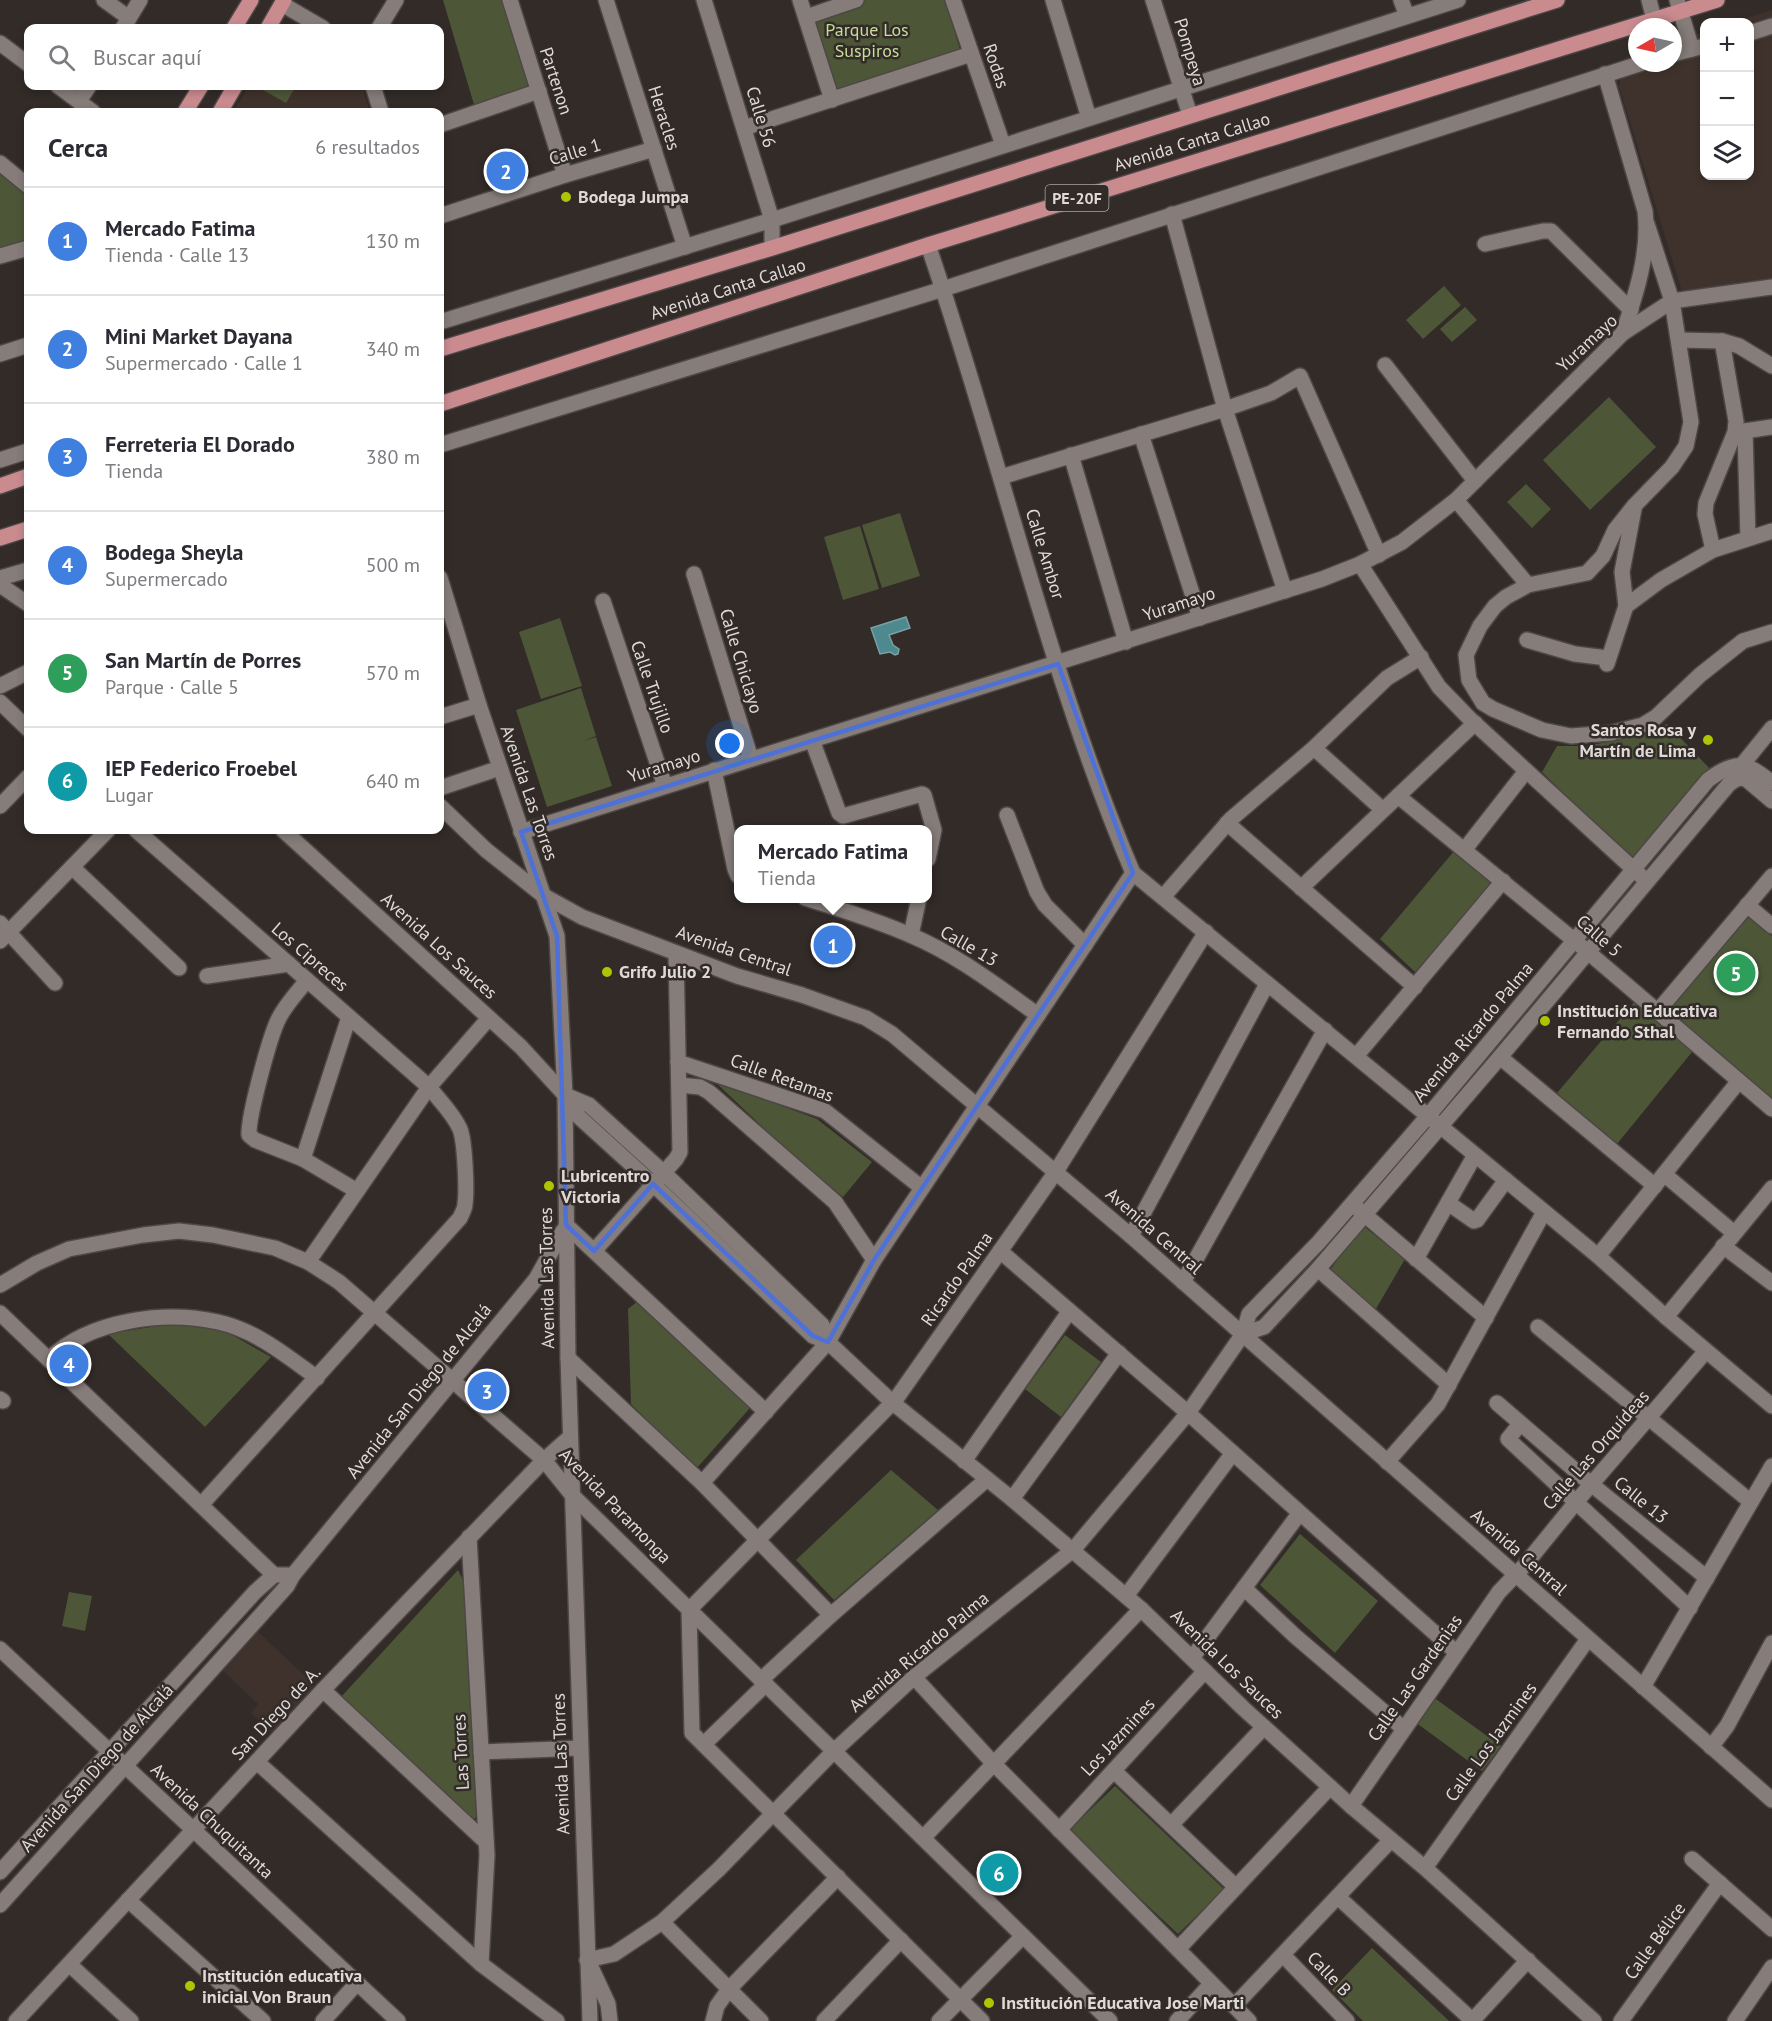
<!DOCTYPE html>
<html lang="es">
<meta charset="utf-8">
<style>
:root{--surface:#fff;--page:#f7f7f7;--text:#2b2b33;--muted:#7c7c81;--line:#e1e1e2;--accent:#66701e}
body{margin:0;font-family:"PT Sans",sans-serif;background:var(--page);color:var(--text)}
.controls{position:absolute;right:18px;top:18px;display:grid;overflow:hidden;border-radius:12px;box-shadow:0 3px 9px #0003}
.controls button{width:54px;height:54px;display:grid;place-items:center;padding:0;border:0;border-bottom:2px solid var(--line);background:var(--surface);color:var(--text);font:30px sans-serif}
.compass{position:absolute;left:1628px;top:18px;width:54px;height:54px;border-radius:50%;background:var(--surface);box-shadow:0 3px 9px #0003;rotate:261deg}
.you{position:absolute;left:730px;top:744px;width:21px;height:21px;margin:-15px;border:4px solid #fff;border-radius:50%;background:#1a73e8;box-shadow:0 0 0 9px #1a73e833}
.badge{display:grid;place-items:center;width:39px;height:39px;border-radius:50%;background:var(--accent);color:#fff;font-size:20px;font-weight:700}
.pin{position:absolute;translate:-50% -50%;border:3px solid #fff;box-shadow:0 2px 6px #0006}
.popup{position:absolute;left:734px;top:825px;width:198px;height:78px;box-sizing:border-box;display:grid;place-content:center;border-radius:12px;background:var(--surface);filter:drop-shadow(0 2px 4px #0005);font-size:20px;white-space:nowrap;color:var(--muted)}
.popup b{font-size:22px;color:var(--text)}
.popup::after{content:'';position:absolute;left:50%;top:100%;margin-left:-12px;border:12px solid transparent;border-top-color:var(--surface)}
.list{margin:0;padding:0;list-style:none}
h2{display:flex;justify-content:space-between;align-items:center;height:78px;margin:0;padding:0 24px;font-size:26px}
h2 small{font-size:20px;font-weight:400;color:var(--muted)}
.list li{display:grid;grid-template-columns:39px 1fr auto;gap:18px;align-items:center;box-sizing:border-box;height:108px;padding:0 24px;border-top:2px solid var(--line)}
.list b{display:block;font-size:22px;white-space:nowrap}
.list p{margin:0;font-size:20px;white-space:nowrap;color:var(--muted)}
.list em{font-size:20px;font-style:normal;color:var(--muted)}
.icon{flex:none;width:33px;height:33px;fill:none;stroke:currentColor;stroke-width:2;stroke-linecap:round;stroke-linejoin:round}
.map{position:relative;flex:none;width:1772px;height:2021px;overflow:hidden}
.search{position:absolute;background:var(--surface);box-shadow:0 3px 9px #0003;left:24px;top:24px;width:420px;height:66px;display:flex;align-items:center;gap:15px;box-sizing:border-box;padding:0 21px;border-radius:12px;color:var(--muted);font-size:22px}
.panel{position:absolute;background:var(--surface);box-shadow:0 3px 9px #0003;left:24px;top:108px;width:420px;height:726px;border-radius:12px}
.map>svg:first-child{display:block}
.built{fill:#3f322c}
.green{fill:#4d5738}
.water{fill:#4d898e;stroke:#79a1a4;stroke-width:1.5}
.lines{fill:none;stroke-linecap:round;stroke-linejoin:round}
.minor-casing{stroke:#4d4745;stroke-width:18}
.major-casing{stroke:#4d4745;stroke-width:18}
.minor{stroke:#867d7a;stroke-width:15}
.major{stroke:#ca8b8f;stroke-width:15}
.marked{fill:none;stroke:#4e71d8;stroke-width:4.5;stroke-linejoin:round}
.poi-dot{fill:#afc504;stroke:#322b28;stroke-width:2}
.labels{text-anchor:middle;stroke-width:5;stroke-linejoin:round;paint-order:stroke}
.shield{fill:#322b28;stroke:#aba6a3;stroke-width:1.5}
.shield-label{font-size:16px;font-weight:bold;fill:#dfdad8}
.park-label{font-size:18px;fill:#c7dd98;stroke:#322b28}
.street-label{font-size:18px;fill:#dfdad8;stroke:#322b28}
.poi-label{font-size:18px;font-weight:bold;fill:#dfdad8;stroke:#322b28;text-anchor:start}
</style>
<div class="map">
<svg width="1772" height="2021" viewBox="0 0 1772 2021">
<rect width="100%" height="100%" fill="#322b28"/>
<g class="built">
<polygon points="1772,10 1772,290 1683,295 1619,86 1624,58 1637,54 1637,63 1673,63 1673,42 1704,32 1704,176 1750,176 1750,22 1734,22"/>
<polygon points="249,86 362,86 370,112 233,112"/>
<polygon points="258,1632 315,1685 272,1732 251,1713 258,1704 223,1671"/>
</g>
<g class="green">
<polygon points="443,0 504,0 532,90 475,108"/>
<polygon points="863,0 945,0 961,53 832,93 808,18"/>
<polygon points="256,86 296,86 286,103"/>
<polygon points="0,172 28,194 28,242 0,250"/>
<polygon points="1444,286 1461,305 1423,339 1406,320"/>
<polygon points="1465,307 1477,320 1452,342 1440,329"/>
<polygon points="1609,397 1656,447 1590,510 1543,460"/>
<polygon points="1526,484 1551,509 1532,528 1507,502"/>
<polygon points="900,513 920,576 882,588 862,525"/>
<polygon points="860,526 879,589 843,600 824,537"/>
<polygon points="560,618 582,686 541,699 519,632"/>
<polygon points="581,688 596,736 583,741 596,737 612,786 547,807 516,710"/>
<polygon points="1667,724 1710,769 1631,860 1542,772 1557,746 1585,746 1619,740"/>
<polygon points="1455,850 1493,884 1415,972 1380,939"/>
<polygon points="1749,915 1772,936 1772,1099 1668,1011"/>
<polygon points="1636,1000 1692,1052 1617,1144 1557,1093"/>
<polygon points="713,1080 817,1119 872,1162 843,1197 789,1152"/>
<polygon points="1362,1225 1405,1259 1373,1314 1328,1273"/>
<polygon points="638,1301 750,1408 696,1469 631,1404 628,1309"/>
<polygon points="168,1324 218,1327 271,1357 205,1427 108,1334"/>
<polygon points="1065,1335 1101,1362 1061,1417 1025,1389"/>
<polygon points="891,1470 938,1510 834,1600 796,1560"/>
<polygon points="1300,1534 1378,1601 1335,1653 1260,1585"/>
<polygon points="458,1570 463,1580 478,1815 473,1820 341,1697"/>
<polygon points="69,1592 92,1596 85,1631 62,1626"/>
<polygon points="1433,1697 1501,1746 1482,1771 1415,1722"/>
<polygon points="1115,1786 1224,1889 1178,1934 1068,1831"/>
<polygon points="1372,1948 1449,2021 1363,2021 1332,1990"/>
</g>
<polygon class="water" points="906,617 910,628 889,635 893,645 899,649 898,654 895,655 890,652 880,654 871,628"/>
<g class="lines">
<g class="minor-casing">
<g id="minor">
<polyline points="104,0 129,18"/>
<polyline points="510,0 565,175"/>
<polyline points="606,0 685,247"/>
<polyline points="704,0 772,220 772,248"/>
<polyline points="800,0 832,100"/>
<polyline points="953,0 1003,145"/>
<polyline points="1053,0 1089,118"/>
<polyline points="1153,0 1190,115"/>
<polyline points="1401,0 1407,16"/>
<polyline points="1649,0 1656,27"/>
<polyline points="1677,0 1692,49"/>
<polyline points="282,4 323,28"/>
<polyline points="806,17 856,0"/>
<polyline points="123,28 140,0"/>
<polyline points="379,28 396,0"/>
<polyline points="1750,33 1772,26"/>
<polyline points="0,43 28,64"/>
<polyline points="1673,54 1704,46"/>
<path d="M1605,74L1645,211C1650,252 1636,294 1623,333"/>
<polyline points="58,86 93,112"/>
<polyline points="373,86 381,112"/>
<polyline points="79,101 89,86"/>
<polyline points="440,125 539,91"/>
<polyline points="744,128 971,54"/>
<polyline points="0,163 28,186"/>
<polyline points="1172,214 1225,409 1285,591"/>
<polyline points="440,216 565,175 654,149"/>
<polyline points="1647,224 1672,301 1691,422 1686,446 1672,467 1634,506 1615,530 1603,556 1587,573 1528,585 1506,597 1495,606 1480,626 1466,655 1469,680 1483,703 1493,709 1542,730 1571,736 1611,733 1643,725 1656,717 1700,675 1743,641 1772,632"/>
<polyline points="1485,244 1543,231 1551,231 1631,310"/>
<path d="M928,245C999,451 1047,671 1133,873L1598,1256L1666,1317L1772,1406"/>
<polyline points="0,256 28,248"/>
<polyline points="440,322 772,220 1458,0"/>
<polyline points="1679,340 1722,341 1739,346 1772,366"/>
<polyline points="0,354 28,345"/>
<polyline points="1385,365 1475,481"/>
<polyline points="1745,431 1748,538"/>
<polyline points="1738,432 1772,427"/>
<polyline points="1141,434 1200,618"/>
<polyline points="440,445 943,289 1642,63"/>
<polyline points="1071,455 1126,642"/>
<polyline points="0,460 28,451"/>
<polyline points="1001,477 1225,409 1271,393 1300,376 1379,555"/>
<polyline points="1456,500 1528,585"/>
<polyline points="1713,550 1705,514 1706,503 1735,432 1736,421 1722,341"/>
<polyline points="1360,564 1439,687 1470,719 1641,876"/>
<polyline points="694,574 751,759"/>
<polyline points="0,578 28,570"/>
<polyline points="440,578 479,705 557,936 565,1095 568,1358 590,2021"/>
<polyline points="0,585 28,604"/>
<polyline points="603,601 665,786"/>
<polyline points="1626,606 1661,580 1713,550 1772,531"/>
<polyline points="1527,640 1575,654 1607,658"/>
<polyline points="1607,664 1626,606 1622,572 1634,509"/>
<polyline points="0,686 28,672"/>
<polyline points="0,702 28,729"/>
<polyline points="440,717 479,705"/>
<polyline points="812,740 839,813 843,816 922,794 924,795 934,830 928,859"/>
<polyline points="1314,748 1383,810"/>
<polyline points="714,770 735,869 738,876"/>
<polyline points="1740,771 1742,765 1772,728"/>
<polyline points="1738,778 1746,779 1772,801"/>
<polyline points="440,788 500,768"/>
<polyline points="1398,796 1575,941 1772,1109"/>
<polyline points="0,806 28,777"/>
<polyline points="440,806 486,850 544,896 582,917 737,976 802,995 866,1018 892,1034 1131,1236 1772,1800"/>
<polyline points="1007,815 1037,892 1045,905 1085,945"/>
<polyline points="1227,823 1415,987"/>
<path d="M136,830L429,1087C439,1100 453,1113 460,1129C465,1142 467,1190 465,1204C465,1209 462,1213 460,1218L201,1505"/>
<polyline points="283,830 521,1047 565,1095 578,1116 653,1184 813,1336 828,1342 893,1403 1012,1499 1141,1609 1243,1708 1351,1806 1425,1868 1594,2021"/>
<polyline points="521,832 1322,579 1360,564 1402,542 1456,500 1623,333 1672,301 1772,287"/>
<polyline points="1465,849 1526,771"/>
<polyline points="72,867 179,968"/>
<polyline points="1301,888 1475,723"/>
<polyline points="1163,897 1231,819 1314,748 1387,678 1421,657"/>
<path d="M805,898C840,909 876,920 910,935C956,954 997,986 1038,1015"/>
<polyline points="1747,905 1772,926"/>
<polyline points="0,923 55,983"/>
<polyline points="911,935 919,898"/>
<polyline points="0,941 108,830"/>
<polyline points="207,976 289,964"/>
<path d="M307,980C298,992 286,1004 279,1018C270,1035 248,1117 249,1135L255,1140L303,1159L357,1191"/>
<polyline points="1657,1012 1772,876"/>
<polyline points="1357,1055 1503,881"/>
<polyline points="1500,1057 1655,1186"/>
<polyline points="678,1062 825,1111 922,1188"/>
<polyline points="679,1085 700,1087 709,1092 835,1202 874,1260"/>
<polyline points="565,1095 589,1105 664,1173 822,1325 828,1342"/>
<polyline points="303,1159 349,1017"/>
<polyline points="1664,1174 1734,1233"/>
<polyline points="1448,1203 1474,1221 1477,1220 1506,1180"/>
<polyline points="1358,1209 1486,1318"/>
<polyline points="566,1225 766,1412"/>
<polyline points="1131,1236 1267,984"/>
<polyline points="1723,1246 1772,1283"/>
<polyline points="594,1251 676,1159 680,1152 676,953"/>
<polyline points="1000,1251 1188,1413 1456,1652"/>
<polyline points="1598,1256 1739,1081"/>
<polyline points="1416,1259 1475,1155"/>
<polyline points="308,1262 429,1087 489,1018"/>
<polyline points="1318,1269 1449,1385"/>
<polyline points="1183,1282 1325,1030"/>
<polyline points="0,1285 37,1263 69,1249 143,1235 179,1231 213,1235 275,1248 308,1262 339,1282 544,1460 573,1496 1110,2021"/>
<polyline points="0,1313 274,1575"/>
<polyline points="1666,1317 1772,1188"/>
<polyline points="1538,1327 1751,1502"/>
<polyline points="1243,1334 1264,1327 1318,1269 1500,1057 1729,784 1738,778"/>
<polyline points="568,1358 702,1483 831,1615"/>
<path d="M49,1359C90,1320 164,1310 218,1322C255,1330 287,1356 317,1378"/>
<polyline points="0,1399 3,1401"/>
<polyline points="1497,1403 1591,1484 1707,1578"/>
<polyline points="1520,1424 1508,1439 1690,1608"/>
<polyline points="964,1461 1069,1312"/>
<polyline points="1387,1462 1438,1404 1544,1212"/>
<polyline points="702,1483 828,1342 874,1260 1133,873"/>
<polyline points="1012,1499 1119,1353"/>
<polyline points="469,1537 487,1855 481,1964"/>
<polyline points="1244,1588 1295,1636 1404,1729"/>
<polyline points="1126,1596 1233,1453"/>
<polyline points="0,1649 398,2021"/>
<polyline points="1192,1658 1299,1514"/>
<polyline points="914,1677 994,1764 1249,2021"/>
<polyline points="761,1680 831,1615 987,1479"/>
<polyline points="1643,1687 1772,1466"/>
<polyline points="323,1690 486,1842"/>
<polyline points="704,1744 766,1684"/>
<polyline points="1711,1747 1727,1726 1772,1643"/>
<polyline points="481,1752 580,1748"/>
<polyline points="257,1762 481,1964 557,2021"/>
<polyline points="1114,1771 1236,1887"/>
<polyline points="1351,1806 1499,1592 1524,1566 1576,1502 1706,1351"/>
<polyline points="1171,1825 1264,1727"/>
<polyline points="1059,1830 1205,1671"/>
<polyline points="923,1838 1141,1609"/>
<polyline points="1692,1859 1772,1929"/>
<polyline points="1425,1868 1588,1639"/>
<polyline points="0,1872 255,1592 274,1575 293,1575 536,1279 563,1231"/>
<polyline points="1338,1897 1473,2021"/>
<polyline points="128,1900 263,2021"/>
<polyline points="0,1905 287,1586 293,1575"/>
<polyline points="662,1922 761,2021"/>
<polyline points="1178,1949 1330,1787"/>
<polyline points="1283,1955 1347,2021"/>
<path d="M587,1960L614,1954L662,1922L719,1869L834,1751L914,1677L1073,1550L1188,1413L1243,1334L1249,1314L1319,1242L1428,1116L1708,780C1736,759 1747,762 1772,783"/>
<polyline points="69,1964 131,2021"/>
<polyline points="590,1965 608,2004 610,2021"/>
<polyline points="1234,2006 1391,1840"/>
<polyline points="16,2021 323,1690 544,1460 570,1437"/>
<polyline points="323,2021 357,1983"/>
<polyline points="713,2021 717,2006 729,1989 838,1877"/>
<polyline points="824,2021 901,1940"/>
<polyline points="939,2021 1023,1936"/>
<polyline points="982,2021 692,1733 689,1610 896,1399 1055,1173 1206,932"/>
<polyline points="1177,2021 1211,1984"/>
<polyline points="1472,2021 1528,1960"/>
<polyline points="1621,2021 1720,1883"/>
<polyline points="1735,2021 1772,1967"/>
</g>
</g>
<g class="major-casing">
<g id="major">
<polyline points="234,28 251,0"/>
<polyline points="268,28 284,0"/>
<polyline points="185,112 201,86"/>
<polyline points="220,112 235,86"/>
<polyline points="440,349 772,248 1557,0"/>
<polyline points="440,404 928,245 1717,0"/>
<polyline points="0,486 28,476"/>
<polyline points="0,538 28,529"/>
</g>
</g>
<use href="#minor" class="minor"/>
<use href="#major" class="major"/>
</g>
<path class="marked" d="M1058,664L1133,873L874,1260L828,1342L813,1336L653,1184L594,1251L566,1225L557,936L521,832Z"/>
<g class="poi-dot">
<circle cx="566" cy="197" r="6"/>
<circle cx="1708" cy="740" r="6"/>
<circle cx="607" cy="972" r="6"/>
<circle cx="1545" cy="1021" r="6"/>
<circle cx="549" cy="1186" r="6"/>
<circle cx="190" cy="1986" r="6"/>
<circle cx="989" cy="2003" r="6"/>
</g>
<g class="labels">
<rect class="shield" x="1045.5" y="185" width="63" height="26" rx="4.5"/>
<g class="shield-label">
<text x="1077" y="204">PE-20F</text>
</g>
<g class="park-label">
<text x="867" y="36">Parque Los<tspan x="867" dy="21">Suspiros</tspan></text>
</g>
<g class="street-label">
<text transform="translate(1190 52) rotate(73)" y="6">Pompeya</text>
<text transform="translate(996 66) rotate(71)" y="6">Rodas</text>
<text transform="translate(556 81) rotate(72)" y="6">Partenon</text>
<text transform="translate(761 117) rotate(73)" y="6">Calle 56</text>
<text transform="translate(664 118) rotate(72)" y="6">Heracles</text>
<text transform="translate(1192 142) rotate(-17)" y="6">Avenida Canta Callao</text>
<text transform="translate(575 152) rotate(-17)" y="6">Calle 1</text>
<text transform="translate(728 289) rotate(-18)" y="6">Avenida Canta Callao</text>
<text transform="translate(1587 343) rotate(-43)" y="6">Yuramayo</text>
<text transform="translate(1045 554) rotate(73)" y="6">Calle Ambor</text>
<text transform="translate(1179 604) rotate(-18)" y="6">Yuramayo</text>
<text transform="translate(741 661) rotate(73)" y="6">Calle Chiclayo</text>
<text transform="translate(652 687) rotate(71)" y="6">Calle Trujillo</text>
<text transform="translate(664 766) rotate(-17)" y="6">Yuramayo</text>
<text transform="translate(529 793) rotate(71)" y="6">Avenida Las Torres</text>
<text transform="translate(1599 936) rotate(41)" y="6">Calle 5</text>
<text transform="translate(439 946) rotate(42)" y="6">Avenida Los Sauces</text>
<text transform="translate(969 946) rotate(30)" y="6">Calle 13</text>
<text transform="translate(734 951) rotate(19)" y="6">Avenida Central</text>
<text transform="translate(310 957) rotate(41)" y="6">Los Cipreces</text>
<text transform="translate(1473 1032) rotate(-50)" y="6">Avenida Ricardo Palma</text>
<text transform="translate(782 1078) rotate(20)" y="6">Calle Retamas</text>
<text transform="translate(1154 1231) rotate(41)" y="6">Avenida Central</text>
<text transform="translate(547 1278) rotate(-91)" y="6">Avenida Las Torres</text>
<text transform="translate(957 1279) rotate(-55)" y="6">Ricardo Palma</text>
<text transform="translate(419 1391) rotate(-51)" y="6">Avenida San Diego de Alcalá</text>
<text transform="translate(1596 1450) rotate(-49)" y="6">Calle Las Orquídeas</text>
<text transform="translate(1641 1500) rotate(39)" y="6">Calle 13</text>
<text transform="translate(615 1506) rotate(46)" y="6">Avenida Paramonga</text>
<text transform="translate(1519 1552) rotate(41)" y="6">Avenida Central</text>
<text transform="translate(919 1652) rotate(-40)" y="6">Avenida Ricardo Palma</text>
<text transform="translate(1227 1664) rotate(44)" y="6">Avenida Los Sauces</text>
<text transform="translate(1415 1678) rotate(-55)" y="6">Calle Las Gardenias</text>
<text transform="translate(276 1713) rotate(-47)" y="6">San Diego de A.</text>
<text transform="translate(1118 1737) rotate(-47)" y="6">Los Jazmines</text>
<text transform="translate(1491 1742) rotate(-54)" y="6">Calle Los Jazmines</text>
<text transform="translate(461 1752) rotate(-93)" y="6">Las Torres</text>
<text transform="translate(561 1764) rotate(-92)" y="6">Avenida Las Torres</text>
<text transform="translate(97 1768) rotate(-48)" y="6">Avenida San Diego de Alcalá</text>
<text transform="translate(212 1821) rotate(43)" y="6">Avenida Chuquitanta</text>
<text transform="translate(1655 1941) rotate(-54)" y="6">Calle Bélice</text>
<text transform="translate(1329 1974) rotate(46)" y="6">Calle B</text>
</g>
<g class="poi-label">
<text x="578" y="203">Bodega Jumpa</text>
<text x="1696" y="736" text-anchor="end">Santos Rosa y<tspan x="1696" dy="21">Martín de Lima</tspan></text>
<text x="619" y="978">Grifo Julio 2</text>
<text x="1557" y="1017">Institución Educativa<tspan x="1557" dy="21">Fernando Sthal</tspan></text>
<text x="561" y="1182">Lubricentro<tspan x="561" dy="21">Victoria</tspan></text>
<text x="202" y="1982">Institución educativa<tspan x="202" dy="21">inicial Von Braun</tspan></text>
<text x="1001" y="2009">Institución Educativa Jose Marti</text>
</g>
</g>
</svg>
<div class="controls">
<button>+</button>
<button>−</button>
<button><svg class="icon" aria-label="layers" viewBox="0 0 24 24"><path d="M12 4l9 5-9 5-9-5zM3 14l9 5 9-5"/></svg></button>
</div>
<svg class="compass" viewBox="-18 -18 36 36"><path d="M0-13l5 13h-10z" fill="#e53935"/><path d="M0 13l5-13h-10z" fill="#7c7c81"/></svg>
<div class="you"></div>
<div class="pin badge" style="left:833px;top:945px;background:#3f7fe0">1</div>
<div class="popup"><b>Mercado Fatima</b>Tienda</div>
<div class="pin badge" style="left:506px;top:171px;background:#3f7fe0">2</div>
<div class="pin badge" style="left:487px;top:1391px;background:#3f7fe0">3</div>
<div class="pin badge" style="left:69px;top:1364px;background:#3f7fe0">4</div>
<div class="pin badge" style="left:1736px;top:973px;background:#2e9e5b">5</div>
<div class="pin badge" style="left:999px;top:1873px;background:#0f9aa8">6</div>
<div class="search"><svg class="icon" aria-label="search" viewBox="0 0 24 24"><circle cx="10" cy="10" r="6"/><path d="M15 15l6 6"/></svg>Buscar aquí</div>
<section class="panel">
<h2>Cerca<small>6 resultados</small></h2>
<ul class="list">
<li><span class="badge" style="background:#3f7fe0">1</span><div><b>Mercado Fatima</b><p>Tienda · Calle 13</p></div><em>130 m</em></li>
<li><span class="badge" style="background:#3f7fe0">2</span><div><b>Mini Market Dayana</b><p>Supermercado · Calle 1</p></div><em>340 m</em></li>
<li><span class="badge" style="background:#3f7fe0">3</span><div><b>Ferreteria El Dorado</b><p>Tienda</p></div><em>380 m</em></li>
<li><span class="badge" style="background:#3f7fe0">4</span><div><b>Bodega Sheyla</b><p>Supermercado</p></div><em>500 m</em></li>
<li><span class="badge" style="background:#2e9e5b">5</span><div><b>San Martín de Porres</b><p>Parque · Calle 5</p></div><em>570 m</em></li>
<li><span class="badge" style="background:#0f9aa8">6</span><div><b>IEP Federico Froebel</b><p>Lugar</p></div><em>640 m</em></li>
</ul>
</section>
</div>
